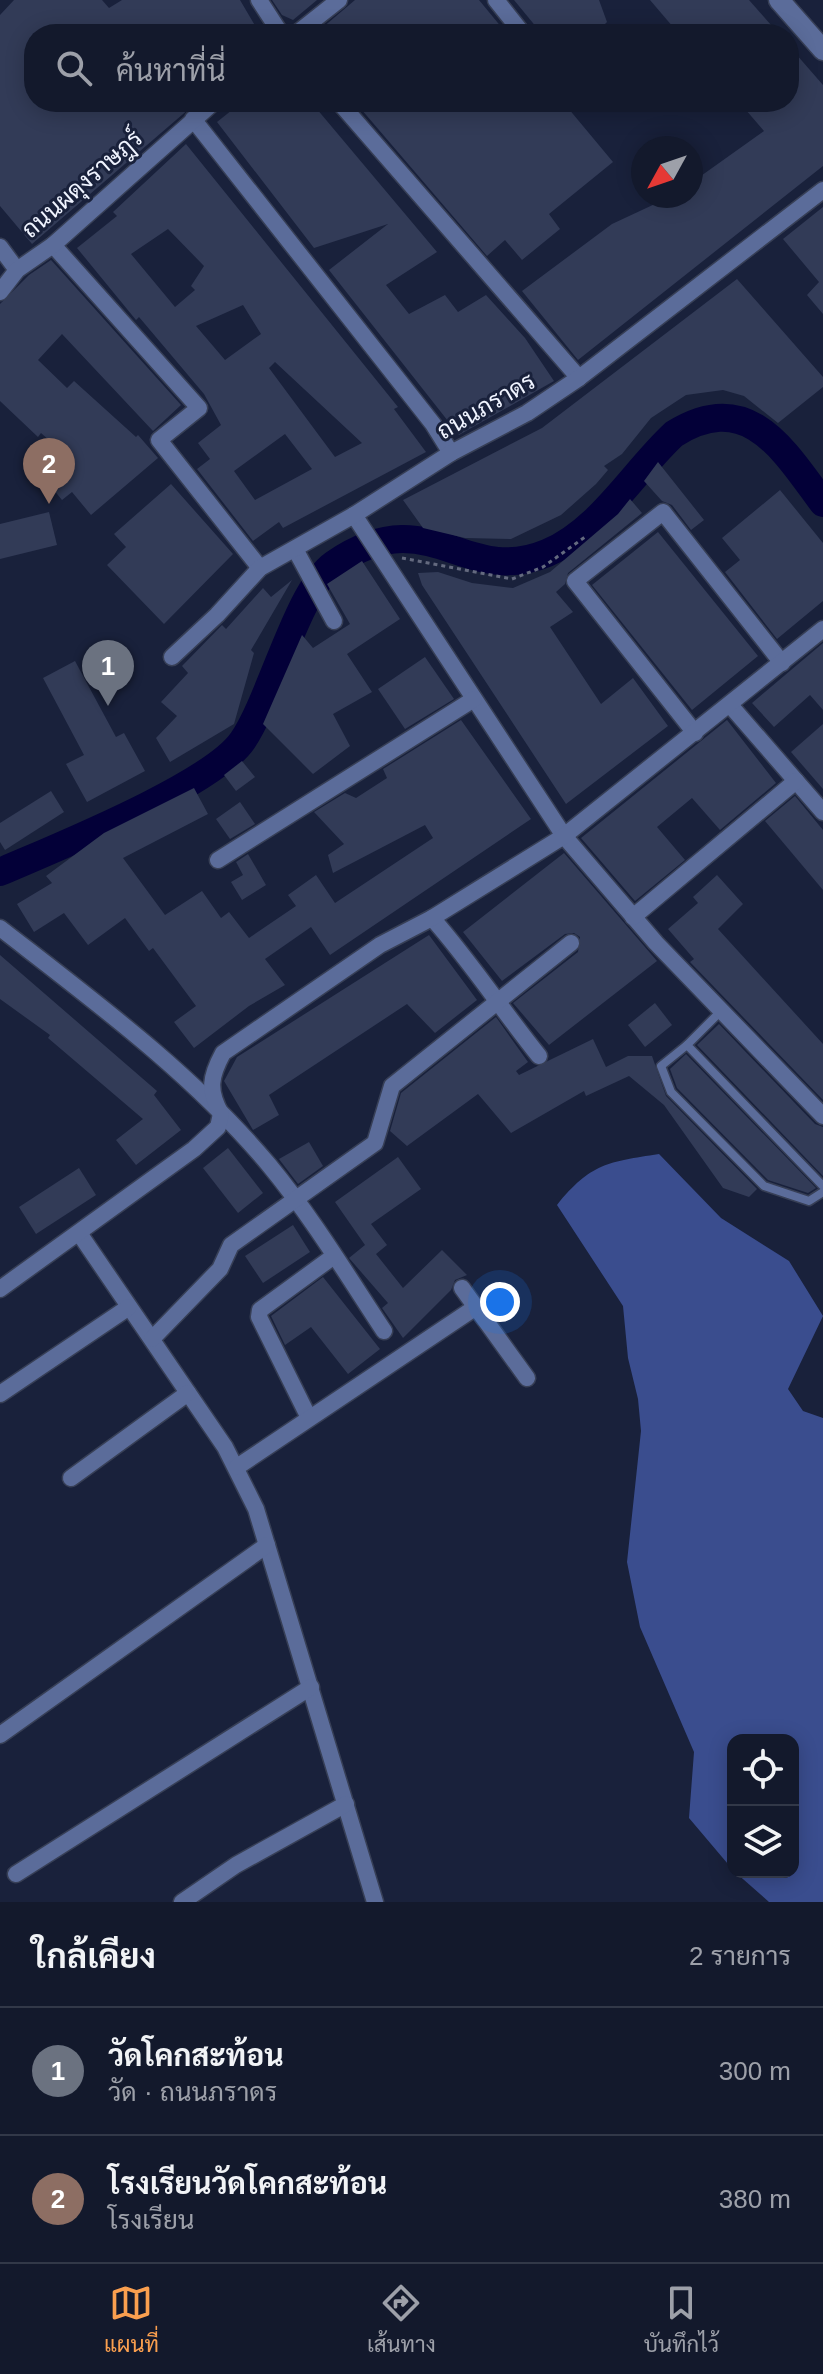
<!DOCTYPE html>
<html lang="th">
<meta charset="utf-8">
<style>
:root{--surface:#13192c;--page:#1c2234;--text:#f1f3f6;--muted:#9da0a9;--line:#323848;--accent:#fa9f4f}
body{margin:0;font-family:Arial,Sarabun,sans-serif;background:var(--page);color:var(--text)}
.controls{position:absolute;right:24px;bottom:24px;display:grid;overflow:hidden;border-radius:16px;box-shadow:0 4px 20px #0003}
.controls button{width:72px;height:72px;display:grid;place-items:center;padding:0;border:0;border-bottom:2px solid var(--line);background:var(--surface);color:var(--text);font:40px sans-serif}
.compass{position:absolute;left:631px;top:136px;width:72px;height:72px;border-radius:50%;background:var(--surface);box-shadow:0 4px 20px #0003;rotate:230deg}
.you{position:absolute;left:500px;top:1302px;width:28px;height:28px;margin:-20px;border:6px solid #fff;border-radius:50%;background:#1a73e8;box-shadow:0 0 0 12px #1a73e833}
.badge{display:grid;place-items:center;width:52px;height:52px;border-radius:50%;background:var(--accent);color:#fff;font-size:26px;font-weight:700}
.pin{position:absolute;translate:-50% -66px;filter:drop-shadow(0 2px 4px #0008)}
.pin::after{content:'';position:absolute;top:42px;width:28px;height:24px;background:inherit;clip-path:polygon(0 0,100% 0,50% 100%)}
.list{margin:0;padding:0;list-style:none}
h2{display:flex;justify-content:space-between;align-items:center;height:104px;margin:0;padding:0 32px;font-size:34px}
h2 small{font-size:26px;font-weight:400;color:var(--muted)}
.list li{display:grid;grid-template-columns:52px 1fr auto;gap:24px;align-items:center;box-sizing:border-box;height:128px;padding:0 32px;border-top:2px solid var(--line)}
.list b{display:block;font-size:30px;white-space:nowrap}
.list p{margin:0;font-size:26px;white-space:nowrap;color:var(--muted)}
.list em{font-size:26px;font-style:normal;color:var(--muted)}
.icon{flex:none;width:44px;height:44px;fill:none;stroke:currentColor;stroke-width:2;stroke-linecap:round;stroke-linejoin:round}
.map{position:relative;flex:none;width:823px;height:1902px;overflow:hidden}
.search{position:absolute;background:var(--surface);box-shadow:0 4px 20px #0003;left:24px;right:24px;top:24px;height:88px;display:flex;align-items:center;gap:20px;box-sizing:border-box;padding:0 28px;border-radius:32px;color:var(--muted);font-size:30px}
.sheet{height:360px;background:var(--surface)}
nav{display:flex;justify-content:space-around;align-items:center;box-sizing:border-box;height:112px;border-top:2px solid var(--line);background:var(--surface);font-size:22px;color:var(--muted)}
nav a{display:grid;justify-items:center;gap:4px}
nav .on{color:var(--accent)}
.map>svg:first-child{display:block}
.forest{fill:#3a4d8e}
.lines{fill:none;stroke-linecap:round;stroke-linejoin:round}
.river{stroke:#030038;stroke-width:28}
.building{fill:#323b57;fill-rule:evenodd}
.service-casing{stroke:#373f56;stroke-width:11}
.minor-casing{stroke:#373f56;stroke-width:19}
.tertiary-casing{stroke:#373f56;stroke-width:23}
.path{stroke:#646a7f;stroke-width:3;stroke-dasharray:4 4;stroke-linecap:butt}
.service{stroke:#5b6c9a;stroke-width:8}
.minor{stroke:#5b6c9a;stroke-width:16}
.tertiary{stroke:#5b6c9a;stroke-width:20}
.labels{text-anchor:middle;stroke-width:6;stroke-linejoin:round;paint-order:stroke}
.street-label{font-size:24px;fill:#f0f4ff;stroke:#19213b}
</style>
<div class="map">
<svg width="823" height="1902" viewBox="0 0 823 1902">
<rect width="100%" height="100%" fill="#19213b"/>
<path class="forest" d="M659,1154L721,1218L789,1261L823,1316L788,1389L803,1411L823,1418V1902H769L735,1872H793V1740H733V1870L689,1818L694,1752L640,1627L627,1562L641,1431L638,1399L628,1358L623,1306L557,1205C591,1163 608,1162 659,1154Z"/>
<g class="lines">
<path class="river" d="M0,872C55,848 213,785 243,740C271,699 298,589 334,564C430,498 463,588 547,553C600,531 633,472 674,434C748,388 783,449 823,503"/>
</g>
<g class="building">
<polygon points="14,0 102,0 109,8 122,0 240,0 260,34 34,34 34,102 197,102 32,244 0,206 0,15"/>
<polygon points="272,0 317,0 293,20 282,15"/>
<polygon points="355,0 479,0 507,34 315,34"/>
<polygon points="514,0 599,0 607,22 595,34 542,34"/>
<polygon points="650,0 749,0 779,34 679,34"/>
<polygon points="789,46 823,85 823,166 578,360 522,291 612,224 672,196 691,196 691,183 764,131 739,102 789,102"/>
<polygon points="242,102 311,102 437,252 386,285 409,314 445,295 458,312 486,295 525,338 554,381 459,435 329,270 388,224 314,248 217,122"/>
<polygon points="355,102 563,102 613,162 549,214 560,229 522,260 505,240 487,256"/>
<path d="M186,144L398,407L394,409L426,452L283,528L279,522L253,541L197,469L210,459L198,443L221,425L204,394L139,317L136,320L77,248L117,216L113,212ZM168,229L204,266L191,286L195,290L175,307L131,254ZM243,305L261,334L225,360L196,326ZM275,362L362,443L335,457L269,368ZM285,434L312,469L255,500L234,471Z"/>
<polygon points="823,207 823,314 807,295 819,282 783,239"/>
<polygon points="51,260 181,405 153,431 62,334 38,360 67,388 74,381 136,437 138,435 158,458 91,515 72,492 62,500 39,472 62,452 41,433 38,437 0,401 0,304 29,275"/>
<polygon points="737,279 823,377 823,387 778,423 744,396 723,390 686,395 651,418 622,454 604,466 608,470 596,484 561,515 511,539 465,538 423,528 403,500 542,428"/>
<polygon points="658,462 704,520 691,530 672,505 662,501 644,481"/>
<polygon points="171,484 233,554 164,624 107,565 126,547 114,534"/>
<polygon points="780,490 823,543 823,601 777,639 725,572 740,560 722,538"/>
<polygon points="630,499 642,513 568,573 565,584 556,592 573,612 550,627 601,704 633,678 668,726 566,804 422,585 418,573 438,572 472,583 513,588 550,572 618,514"/>
<polygon points="49,512 57,545 0,559 0,524"/>
<polygon points="658,532 758,656 692,710 592,585"/>
<polygon points="362,561 400,619 347,654 372,692 333,714 350,746 313,774 263,724 302,635 313,648 350,624 327,584"/>
<polygon points="292,580 251,650 254,653 234,724 170,762 156,738 177,716 161,702 188,673 182,666 222,625 226,629 263,588 271,597"/>
<polygon points="823,643 823,710 810,695 774,727 752,703"/>
<polygon points="425,657 454,699 405,729 378,689"/>
<polygon points="75,661 116,737 124,733 145,771 87,802 66,764 84,755 43,678"/>
<polygon points="461,720 531,819 330,955 311,927 265,959 285,985 249,1006 194,1048 174,1022 196,1006 153,948 149,951 125,918 88,945 64,913 34,932 17,904 52,883 46,876 104,833 194,788 208,814 123,858 165,915 202,891 221,918 229,912 249,938 296,906 288,895 316,875 335,903 433,838 425,825 333,873 328,855 344,844 314,812 345,793 356,798 387,778 383,769"/>
<polygon points="727,720 776,783 720,830 692,798 657,827 685,860 635,901 581,838"/>
<polygon points="823,724 823,789 791,752"/>
<polygon points="242,761 255,777 236,791 224,775"/>
<polygon points="51,791 64,812 5,850 0,842 0,823"/>
<polygon points="795,796 823,830 823,890 765,821"/>
<polygon points="240,802 255,824 230,839 216,819"/>
<polygon points="564,853 657,961 549,1045 513,1003 578,952 580,937 574,933 565,934 502,981 463,932"/>
<polygon points="248,854 266,885 242,900 231,882 243,875 236,862"/>
<polygon points="717,875 743,904 718,929 823,1044 823,1100 690,962 694,959 668,929 698,903 693,897"/>
<polygon points="429,935 477,1000 435,1033 407,1004 269,1095 279,1115 253,1130 224,1081 237,1057"/>
<polygon points="0,955 157,1091 154,1095 181,1130 136,1165 116,1140 143,1119 48,1038 50,1035 0,999"/>
<polygon points="655,1003 672,1025 645,1047 628,1025"/>
<polygon points="496,1017 528,1062 516,1071 519,1075 593,1039 606,1067 628,1056 652,1056 666,1096 757,1189 749,1197 723,1188 664,1105 629,1076 586,1096 584,1091 511,1133 478,1094 407,1146 390,1131 401,1093"/>
<polygon points="719,1024 815,1124 823,1127 823,1176 697,1045"/>
<polygon points="686,1054 816,1188 808,1193 768,1180 677,1088 670,1069"/>
<polygon points="309,1142 323,1166 298,1184 279,1159"/>
<polygon points="228,1148 263,1193 238,1213 203,1168"/>
<polygon points="398,1157 421,1189 371,1224 387,1245 376,1254 403,1288 442,1250 467,1275 455,1280 451,1290 403,1338 382,1308 388,1303 349,1258 365,1245 335,1202"/>
<polygon points="79,1168 96,1195 36,1234 19,1207"/>
<polygon points="293,1225 310,1252 263,1283 245,1256"/>
<polygon points="323,1277 380,1349 348,1374 311,1327 285,1345 271,1316"/>
</g>
<g class="lines">
<g class="service-casing">
<g id="service">
<polyline points="721,1011 687,1045 823,1186"/>
<polyline points="687,1045 661,1066 671,1092 764,1186 809,1201 823,1192"/>
</g>
</g>
<g class="minor-casing">
<g id="minor">
<polyline points="259,0 281,34"/>
<polyline points="496,0 523,34"/>
<polyline points="296,34 339,0"/>
<polyline points="339,102 579,378"/>
<polyline points="193,119 433,424 451,453"/>
<polyline points="53,245 199,408 159,440 260,568"/>
<polyline points="0,247 17,270"/>
<polyline points="0,292 17,270 53,245 214,102"/>
<polyline points="354,515 564,836 656,943 823,1116"/>
<polyline points="295,549 334,621"/>
<polyline points="172,657 217,615 260,568 354,515 451,453 527,413 579,378 823,190"/>
<polyline points="730,705 823,812"/>
<polyline points="695,733 575,581 663,512 782,663"/>
<polyline points="218,860 474,699"/>
<polyline points="633,917 796,781"/>
<path d="M432,918C471,962 502,1010 539,1056"/>
<path d="M0,928C94,1001 193,1074 269,1165C312,1217 347,1275 384,1331"/>
<polyline points="79,1233 225,1447 256,1509 375,1902"/>
<polyline points="462,1288 527,1378"/>
<path d="M0,1289L194,1149L218,1127L221,1114C208,1090 210,1077 223,1053L380,945L432,918L564,836L823,629"/>
<polyline points="152,1339 220,1269 231,1245 375,1143 392,1086 571,943"/>
<polyline points="0,1394 129,1307"/>
<polyline points="309,1418 259,1317 260,1310 334,1256"/>
<polyline points="237,1467 476,1307"/>
<polyline points="71,1478 188,1393"/>
<polyline points="0,1735 267,1545"/>
<polyline points="16,1874 311,1687"/>
<polyline points="182,1902 236,1865 346,1804"/>
</g>
</g>
<g class="tertiary-casing">
<polyline id="tertiary" points="779,0 823,50"/>
</g>
<polyline class="path" points="402,558 512,579 543,567 585,537"/>
<use href="#service" class="service"/>
<use href="#minor" class="minor"/>
<use href="#tertiary" class="tertiary"/>
</g>
<g class="labels">
<g class="street-label">
<text transform="translate(82 184) rotate(-41)" y="8">ถนนผดุงราษฎร์</text>
<text transform="translate(486 406) rotate(-30)" y="8">ถนนภราดร</text>
</g>
</g>
</svg>
<div class="controls">
<button><svg class="icon" aria-label="locate" viewBox="0 0 24 24"><circle cx="12" cy="12" r="6"/><path d="M12 2v4M12 18v4M2 12h4M18 12h4"/></svg></button>
<button><svg class="icon" aria-label="layers" viewBox="0 0 24 24"><path d="M12 4l9 5-9 5-9-5zM3 14l9 5 9-5"/></svg></button>
</div>
<svg class="compass" viewBox="-18 -18 36 36"><path d="M0-13l5 13h-10z" fill="#e53935"/><path d="M0 13l5-13h-10z" fill="#9da0a9"/></svg>
<div class="you"></div>
<div class="pin badge" style="left:108px;top:706px;background:#6b7280">1</div>
<div class="pin badge" style="left:49px;top:504px;background:#8d6e63">2</div>
<div class="search"><svg class="icon" aria-label="search" viewBox="0 0 24 24"><circle cx="10" cy="10" r="6"/><path d="M15 15l6 6"/></svg>ค้นหาที่นี่</div>
</div>
<section class="sheet">
<h2>ใกล้เคียง<small>2 รายการ</small></h2>
<ul class="list">
<li><span class="badge" style="background:#6b7280">1</span><div><b>วัดโคกสะท้อน</b><p>วัด · ถนนภราดร</p></div><em>300 m</em></li>
<li><span class="badge" style="background:#8d6e63">2</span><div><b>โรงเรียนวัดโคกสะท้อน</b><p>โรงเรียน</p></div><em>380 m</em></li>
</ul>
</section>
<nav>
<a class="on"><svg class="icon" aria-label="map" viewBox="0 0 24 24"><path d="M3 6l6-2 6 2 6-2v14l-6 2-6-2-6 2zM9 4v14M15 6v14"/></svg>แผนที่</a>
<a><svg class="icon" aria-label="directions" viewBox="0 0 24 24"><path d="M12 3l9 9-9 9-9-9zM9 14v-3h6M13 9l2 2-2 2"/></svg>เส้นทาง</a>
<a><svg class="icon" aria-label="saved" viewBox="0 0 24 24"><path d="M7 4h10v16l-5-4-5 4z"/></svg>บันทึกไว้</a>
</nav>
